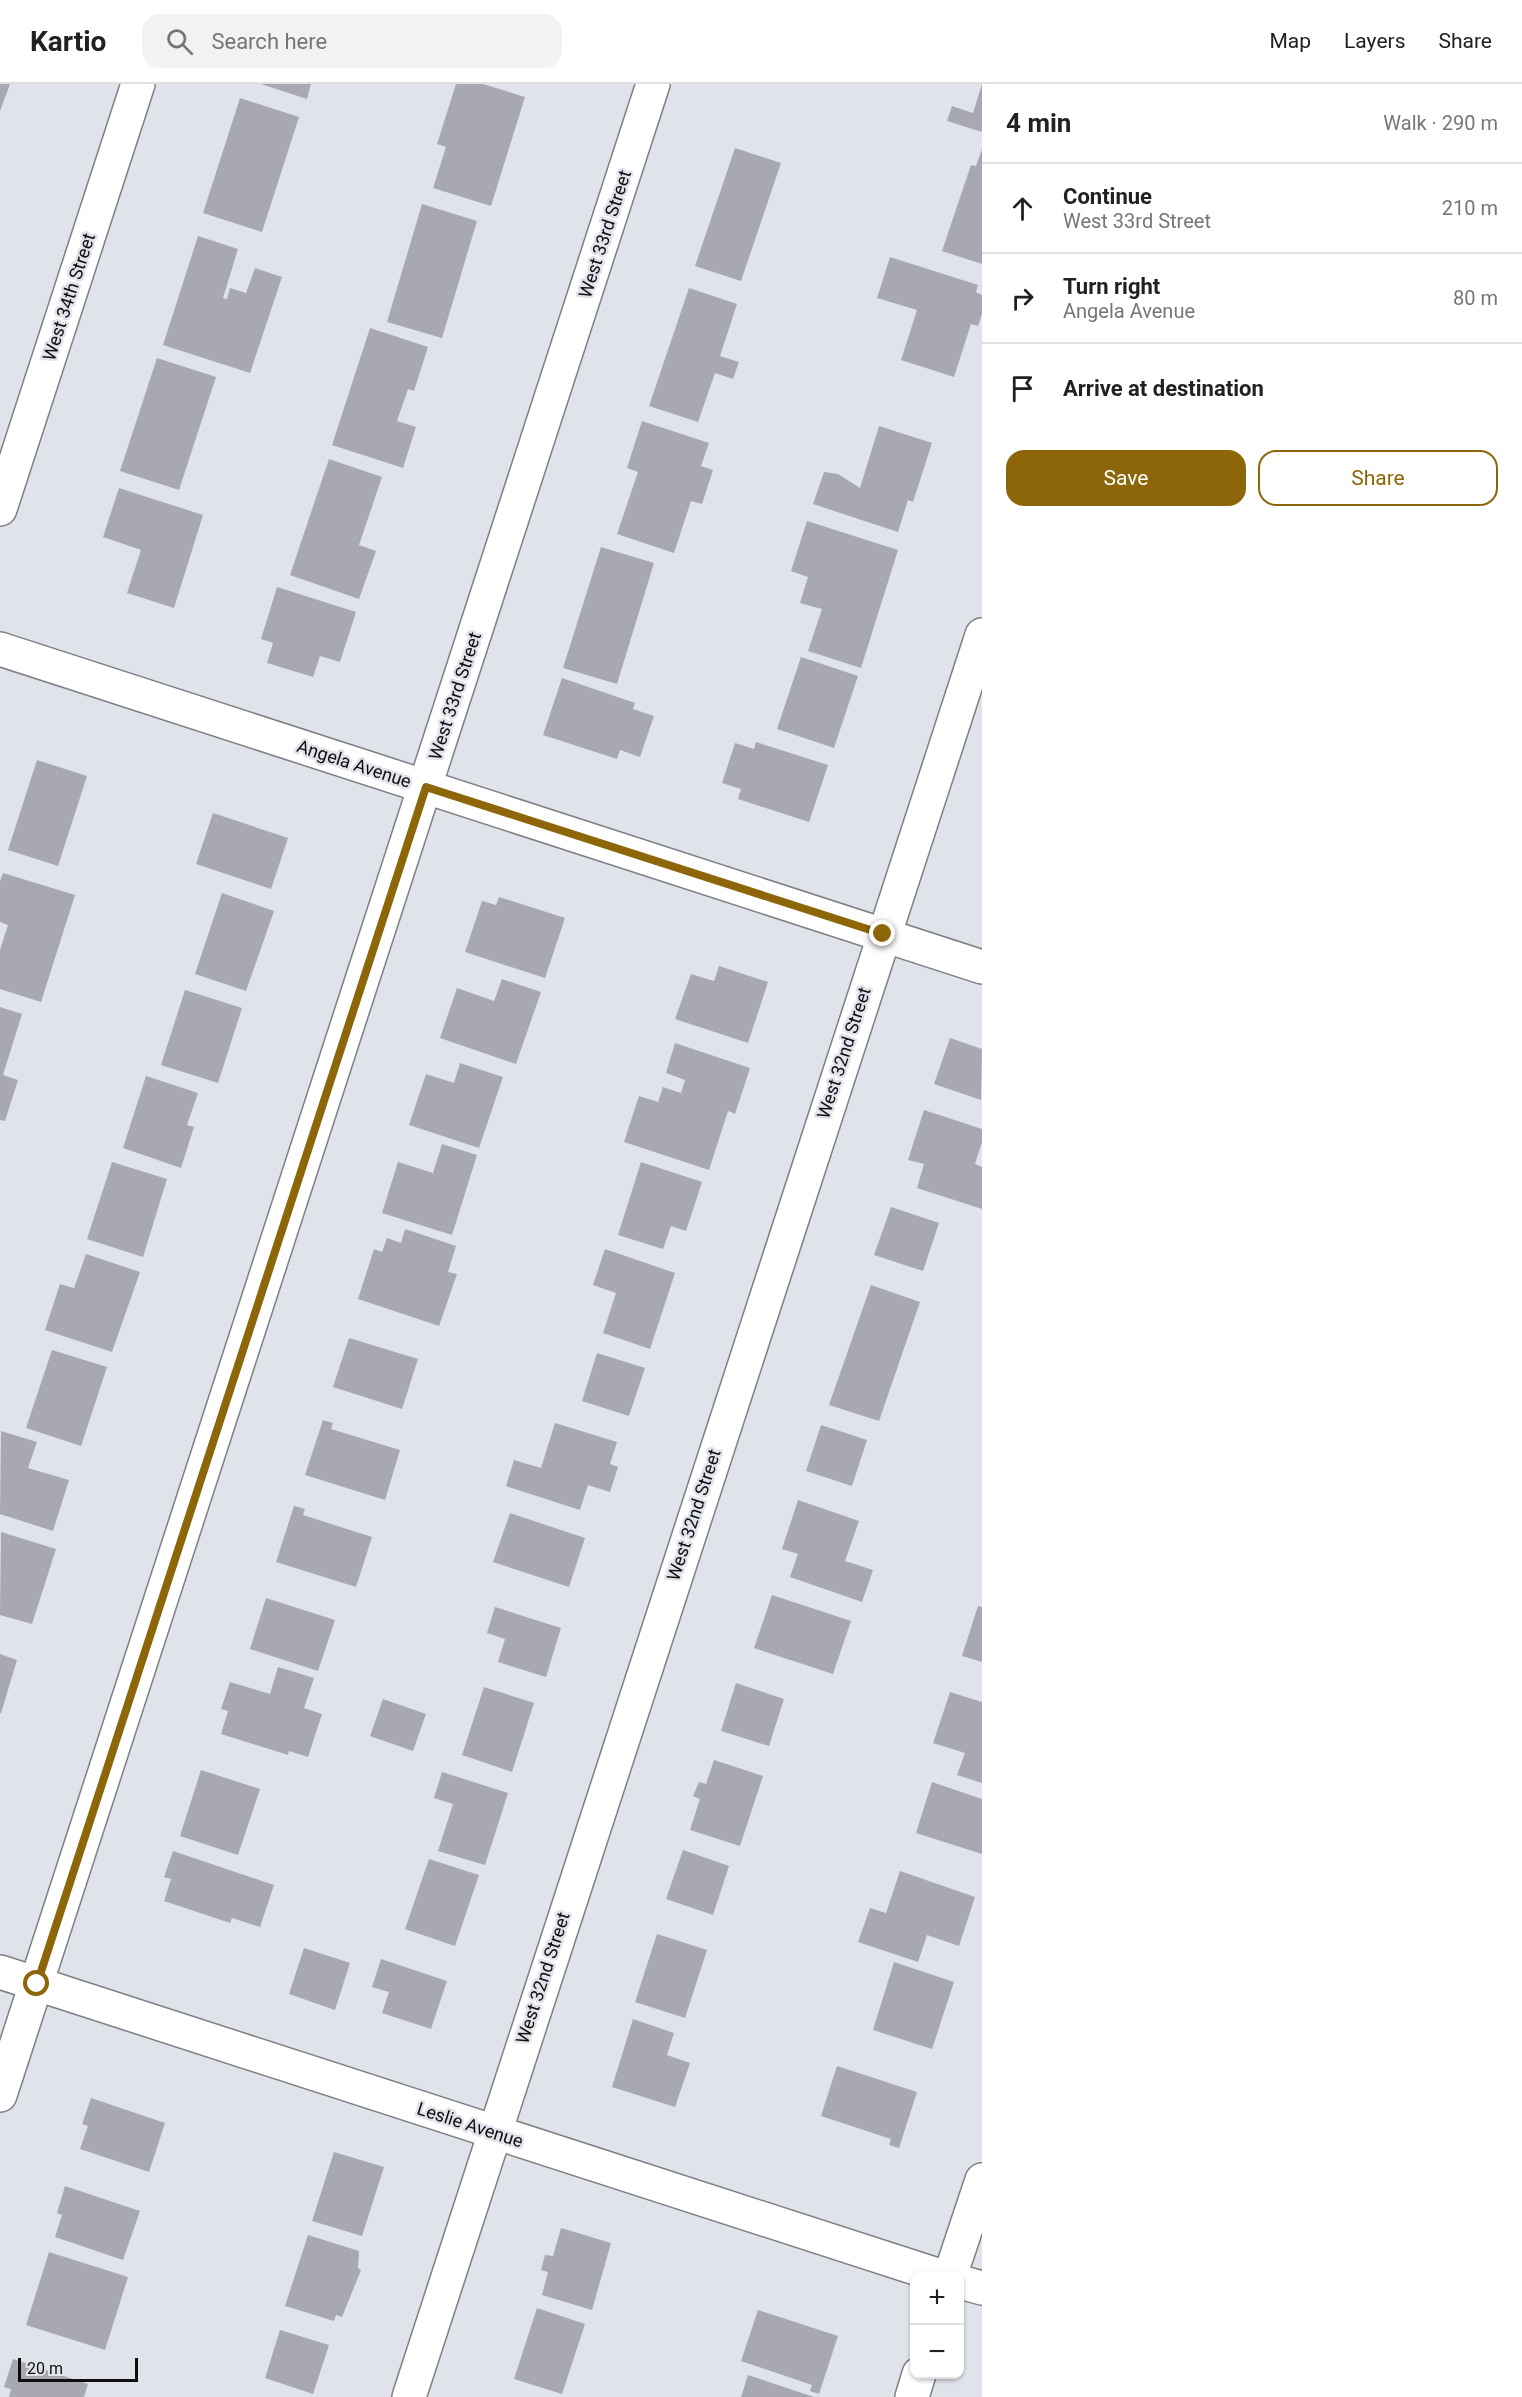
<!DOCTYPE html>
<meta charset="utf-8">
<style>
:root{--surface:#fff;--page:#f2f2f2;--text:#202124;--muted:#757577;--line:#e0e0e0;--accent:#8e660a}
body{margin:0;font-family:Roboto,sans-serif;background:var(--page);color:var(--text)}
.controls{position:absolute;right:18px;bottom:18px;display:grid;overflow:hidden;border-radius:12px;box-shadow:0 2px 4px #0004}
.controls button{width:54px;height:54px;display:grid;place-items:center;padding:0;border:0;border-bottom:2px solid var(--line);background:var(--surface);color:var(--text);font:30px sans-serif}
.scale{position:absolute;left:18px;bottom:15px;width:120px;box-sizing:border-box;padding-left:6px;border:3px solid #0e0e11;border-top:0;font-size:16px;line-height:21px;white-space:nowrap;color:#0e0e11;-webkit-text-stroke:4px #e1e3ea;paint-order:stroke}
.stop{position:absolute;width:18px;height:18px;margin:-14px;border:4px solid #8e660a;border-radius:50%;background:#fff}
.stop.end{background:#8e660a;border-color:#fff;box-shadow:0 2px 6px #0008}
.list{margin:0;padding:0;list-style:none}
h2{display:flex;justify-content:space-between;align-items:center;height:78px;margin:0;padding:0 24px;font-size:26px}
h2 small{font-size:20px;font-weight:400;color:var(--muted)}
.list li{display:grid;grid-template-columns:39px 1fr auto;gap:18px;align-items:center;box-sizing:border-box;height:90px;padding:0 24px;border-top:2px solid var(--line)}
.list b{display:block;font-size:22px;white-space:nowrap}
.list p{margin:0;font-size:20px;white-space:nowrap;color:var(--muted)}
.list em{font-size:20px;font-style:normal;color:var(--muted)}
.actions{display:flex;gap:12px;padding:18px 24px}
.actions a{flex:1;padding:14px 0;border:2px solid var(--accent);border-radius:18px;text-align:center;font-size:21px;color:var(--accent)}
.actions .main{background:var(--accent);color:#fff}
.icon{flex:none;width:33px;height:33px;fill:none;stroke:currentColor;stroke-width:2;stroke-linecap:round;stroke-linejoin:round}
.map{position:relative;flex:none;width:982px;height:2313px;overflow:hidden}
header{display:flex;align-items:center;gap:36px;box-sizing:border-box;height:84px;padding:0 30px;background:var(--surface);border-bottom:2px solid var(--line)}
header strong{font-size:28px}
nav{display:flex;gap:33px;margin-inline-start:auto;font-size:21px}
.search{width:420px;height:54px;background:var(--page);display:flex;align-items:center;gap:15px;box-sizing:border-box;padding:0 21px;border-radius:18px;color:var(--muted);font-size:22px}
main{display:flex}
aside{flex:1;background:var(--surface)}
.map>svg:first-child{display:block}
.building{fill:#a8a9b0}
.lines{fill:none;stroke-linecap:round;stroke-linejoin:round}
.minor-casing{stroke:#7d7f85;stroke-width:36}
.minor{stroke:#fff;stroke-width:33}
.route{stroke:#8e660a;stroke-width:8}
.labels{text-anchor:middle;stroke-width:5;stroke-linejoin:round;paint-order:stroke}
.street-label{font-size:18px;fill:#0e0e11;stroke:#e1e3ea}
</style>
<header>
<strong>Kartio</strong>
<div class="search"><svg class="icon" aria-label="search" viewBox="0 0 24 24"><circle cx="10" cy="10" r="6"/><path d="M15 15l6 6"/></svg>Search here</div>
<nav><a>Map</a><a>Layers</a><a>Share</a></nav>
</header>
<main>
<div class="map">
<svg width="982" height="2313" viewBox="0 0 982 2313">
<rect width="100%" height="100%" fill="#e1e3ea"/>
<g class="building">
<polygon points="0,0 10,0 0,27"/>
<polygon points="261,0 311,0 307,15"/>
<polygon points="456,0 483,0 525,13 491,122 433,104 446,63 437,60"/>
<polygon points="982,0 982,48 947,37 952,22 973,29"/>
<polygon points="240,14 299,33 262,148 203,129"/>
<polygon points="735,64 781,79 741,197 695,182"/>
<polygon points="982,65 982,180 942,167 971,81 976,82"/>
<polygon points="422,120 477,137 442,254 387,238"/>
<polygon points="198,152 238,165 223,214 227,215 230,204 246,209 255,184 282,193 250,289 163,261"/>
<polygon points="890,173 978,201 976,208 982,211 982,230 978,242 971,240 954,293 901,276 917,226 877,214"/>
<polygon points="689,204 737,220 720,272 739,278 733,295 715,289 698,338 649,322"/>
<polygon points="370,244 428,263 414,307 408,305 397,337 416,343 403,384 332,361"/>
<polygon points="157,274 216,293 179,406 120,387"/>
<polygon points="642,337 709,359 701,382 713,386 702,420 691,417 674,469 617,450 638,388 627,384"/>
<polygon points="879,342 932,359 913,418 908,416 898,448 813,420 824,388 838,390 860,404"/>
<polygon points="329,375 382,393 359,461 376,467 359,515 290,491"/>
<polygon points="119,404 203,431 174,524 127,509 141,466 103,453"/>
<polygon points="807,437 898,466 861,584 808,567 822,525 800,519 808,493 791,487"/>
<polygon points="601,463 654,479 617,600 563,584"/>
<polygon points="277,503 356,528 340,578 320,572 313,593 267,579 273,559 261,555"/>
<polygon points="801,573 858,592 834,664 777,645"/>
<polygon points="562,594 635,619 633,625 654,632 640,673 620,666 617,675 543,651"/>
<polygon points="756,658 828,681 809,738 738,715 741,705 722,699 735,659 754,665"/>
<polygon points="37,676 87,692 58,782 8,766"/>
<polygon points="213,729 288,754 271,805 196,780"/>
<polygon points="3,789 75,811 41,918 0,905 0,866 8,841 0,838 0,797"/>
<polygon points="222,809 274,827 246,907 195,890"/>
<polygon points="499,813 565,834 545,894 465,868 482,817 496,821"/>
<polygon points="719,882 768,898 748,959 675,935 691,890 714,897"/>
<polygon points="502,895 541,908 516,980 440,954 457,904 494,917"/>
<polygon points="185,906 242,924 218,999 161,981"/>
<polygon points="0,923 22,930 3,991 18,996 5,1037 0,1036"/>
<polygon points="950,954 982,965 981,1016 934,1000"/>
<polygon points="675,959 750,984 735,1030 728,1027 709,1086 624,1058 639,1012 658,1018 663,1003 681,1009 685,996 666,989"/>
<polygon points="460,979 503,993 479,1064 409,1041 426,990 454,999"/>
<polygon points="146,992 198,1009 187,1041 194,1043 181,1084 123,1064"/>
<polygon points="924,1026 982,1045 982,1058 975,1080 982,1083 982,1125 917,1104 924,1080 908,1076"/>
<polygon points="442,1060 477,1071 452,1151 382,1129 398,1078 433,1089"/>
<polygon points="112,1078 167,1095 143,1173 87,1155"/>
<polygon points="641,1078 702,1098 686,1147 671,1142 663,1165 618,1151"/>
<polygon points="891,1123 939,1139 923,1187 874,1171"/>
<polygon points="405,1145 456,1162 448,1188 457,1190 439,1242 358,1215 374,1165 382,1168 387,1154 401,1159"/>
<polygon points="605,1165 675,1189 650,1265 603,1249 616,1209 593,1201"/>
<polygon points="86,1170 140,1188 112,1268 45,1246 60,1200 74,1204"/>
<polygon points="871,1201 920,1218 879,1337 829,1321"/>
<polygon points="349,1254 418,1275 402,1325 333,1303"/>
<polygon points="52,1266 107,1283 81,1362 26,1344"/>
<polygon points="597,1269 645,1284 629,1332 582,1317"/>
<polygon points="323,1336 333,1339 331,1345 400,1366 385,1416 305,1391"/>
<polygon points="555,1339 617,1358 610,1380 618,1383 610,1408 588,1401 580,1426 506,1402 514,1376 541,1384"/>
<polygon points="821,1341 867,1356 852,1402 806,1387"/>
<polygon points="1,1347 37,1358 28,1384 69,1396 53,1447 0,1430"/>
<polygon points="798,1416 859,1437 845,1477 873,1486 862,1518 790,1493 798,1470 782,1465"/>
<polygon points="294,1422 305,1425 303,1431 372,1453 356,1503 276,1478"/>
<polygon points="510,1429 585,1454 569,1503 493,1478"/>
<polygon points="1,1448 56,1465 32,1540 0,1531"/>
<polygon points="772,1511 851,1537 833,1590 754,1564"/>
<polygon points="266,1514 335,1536 318,1587 250,1565"/>
<polygon points="978,1522 982,1523 982,1578 962,1572"/>
<polygon points="495,1523 561,1544 546,1593 498,1578 505,1555 487,1549"/>
<polygon points="0,1570 17,1576 1,1629 0,1629"/>
<polygon points="278,1583 314,1594 304,1624 322,1630 308,1673 289,1667 288,1671 221,1650 228,1627 221,1625 230,1598 270,1610"/>
<polygon points="736,1599 784,1615 769,1662 721,1647"/>
<polygon points="484,1603 534,1619 512,1688 462,1671"/>
<polygon points="950,1608 982,1618 982,1699 957,1691 965,1669 933,1659"/>
<polygon points="383,1615 426,1630 413,1667 370,1652"/>
<polygon points="714,1676 763,1692 740,1762 690,1746 700,1715 693,1712 699,1698 706,1700"/>
<polygon points="201,1686 260,1705 238,1771 180,1752"/>
<polygon points="442,1688 508,1709 485,1781 438,1767 453,1720 434,1714"/>
<polygon points="932,1698 982,1715 982,1770 916,1749"/>
<polygon points="683,1766 729,1782 713,1831 666,1815"/>
<polygon points="173,1767 274,1801 260,1843 232,1834 230,1839 164,1817 171,1795 164,1793"/>
<polygon points="429,1775 479,1791 455,1862 405,1845"/>
<polygon points="900,1787 975,1813 959,1862 927,1851 918,1878 858,1858 870,1824 886,1829"/>
<polygon points="657,1850 707,1866 685,1934 635,1918"/>
<polygon points="304,1864 350,1879 335,1926 289,1910"/>
<polygon points="381,1875 447,1897 431,1945 382,1929 389,1908 372,1903"/>
<polygon points="894,1878 954,1898 932,1965 873,1946"/>
<polygon points="633,1935 674,1949 667,1971 690,1979 675,2023 612,2003"/>
<polygon points="837,1982 917,2008 899,2064 889,2061 891,2055 821,2032"/>
<polygon points="91,2014 165,2039 149,2088 80,2065 88,2042 82,2040"/>
<polygon points="334,2068 384,2083 362,2152 312,2137"/>
<polygon points="65,2102 140,2127 123,2176 55,2153 62,2131 57,2129"/>
<polygon points="561,2144 611,2159 592,2226 542,2211 548,2188 541,2186 545,2171 553,2172"/>
<polygon points="308,2151 359,2167 358,2184 361,2186 342,2233 336,2231 334,2237 285,2222"/>
<polygon points="49,2168 128,2193 105,2266 26,2241"/>
<polygon points="537,2224 585,2240 562,2310 514,2295"/>
<polygon points="758,2226 838,2252 819,2310 810,2307 812,2301 741,2277"/>
<polygon points="280,2246 329,2261 313,2310 265,2294"/>
<polygon points="13,2275 88,2300 84,2313 9,2313 11,2305 4,2303"/>
<polygon points="748,2291 814,2313 741,2313"/>
</g>
<g class="lines">
<g class="minor-casing">
<g id="minor">
<polyline points="0,425 138,0"/>
<polyline points="0,565 982,883"/>
<polyline points="0,1888 940,2192"/>
<polyline points="0,2011 653,0"/>
<polyline points="950,2192 982,2096"/>
<polyline points="960,2198 982,2204"/>
<polyline points="409,2313 982,551"/>
<polyline points="912,2313 919,2290"/>
</g>
</g>
<use href="#minor" class="minor"/>
</g>
<g class="lines">
<polyline class="route" points="37,1900 426,703 883,850"/>
</g>
<g class="labels">
<g class="street-label">
<text transform="translate(605 150) rotate(-72)" y="6">West 33rd Street</text>
<text transform="translate(69 213) rotate(-72)" y="6">West 34th Street</text>
<text transform="translate(455 612) rotate(-72)" y="6">West 33rd Street</text>
<text transform="translate(354 680) rotate(18)" y="6">Angela Avenue</text>
<text transform="translate(844 969) rotate(-72)" y="6">West 32nd Street</text>
<text transform="translate(694 1431) rotate(-72)" y="6">West 32nd Street</text>
<text transform="translate(543 1894) rotate(-72)" y="6">West 32nd Street</text>
<text transform="translate(470 2041) rotate(18)" y="6">Leslie Avenue</text>
</g>
</g>
</svg>
<div class="controls">
<button>+</button>
<button>−</button>
</div>
<div class="scale">20 m</div>
<div class="stop" style="left:37px;top:1900px"></div>
<div class="stop end" style="left:883px;top:850px"></div>
</div>
<aside>
<h2>4 min<small>Walk · 290 m</small></h2>
<ul class="list">
<li><svg class="icon" aria-label="ahead" viewBox="0 0 24 24"><path d="M12 20V5M6 11l6-6 6 6"/></svg><div><b>Continue</b><p>West 33rd Street</p></div><em>210 m</em></li>
<li><svg class="icon" aria-label="right" viewBox="0 0 24 24"><path d="M7 20v-9h11M14 6l5 5-5 5"/></svg><div><b>Turn right</b><p>Angela Avenue</p></div><em>80 m</em></li>
<li><svg class="icon" aria-label="arrive" viewBox="0 0 24 24"><path d="M6 21V4h12l-3 4 3 4H6"/></svg><div><b>Arrive at destination</b></div></li>
</ul>
<div class="actions"><a class="main">Save</a><a>Share</a></div>
</aside>
</main>
